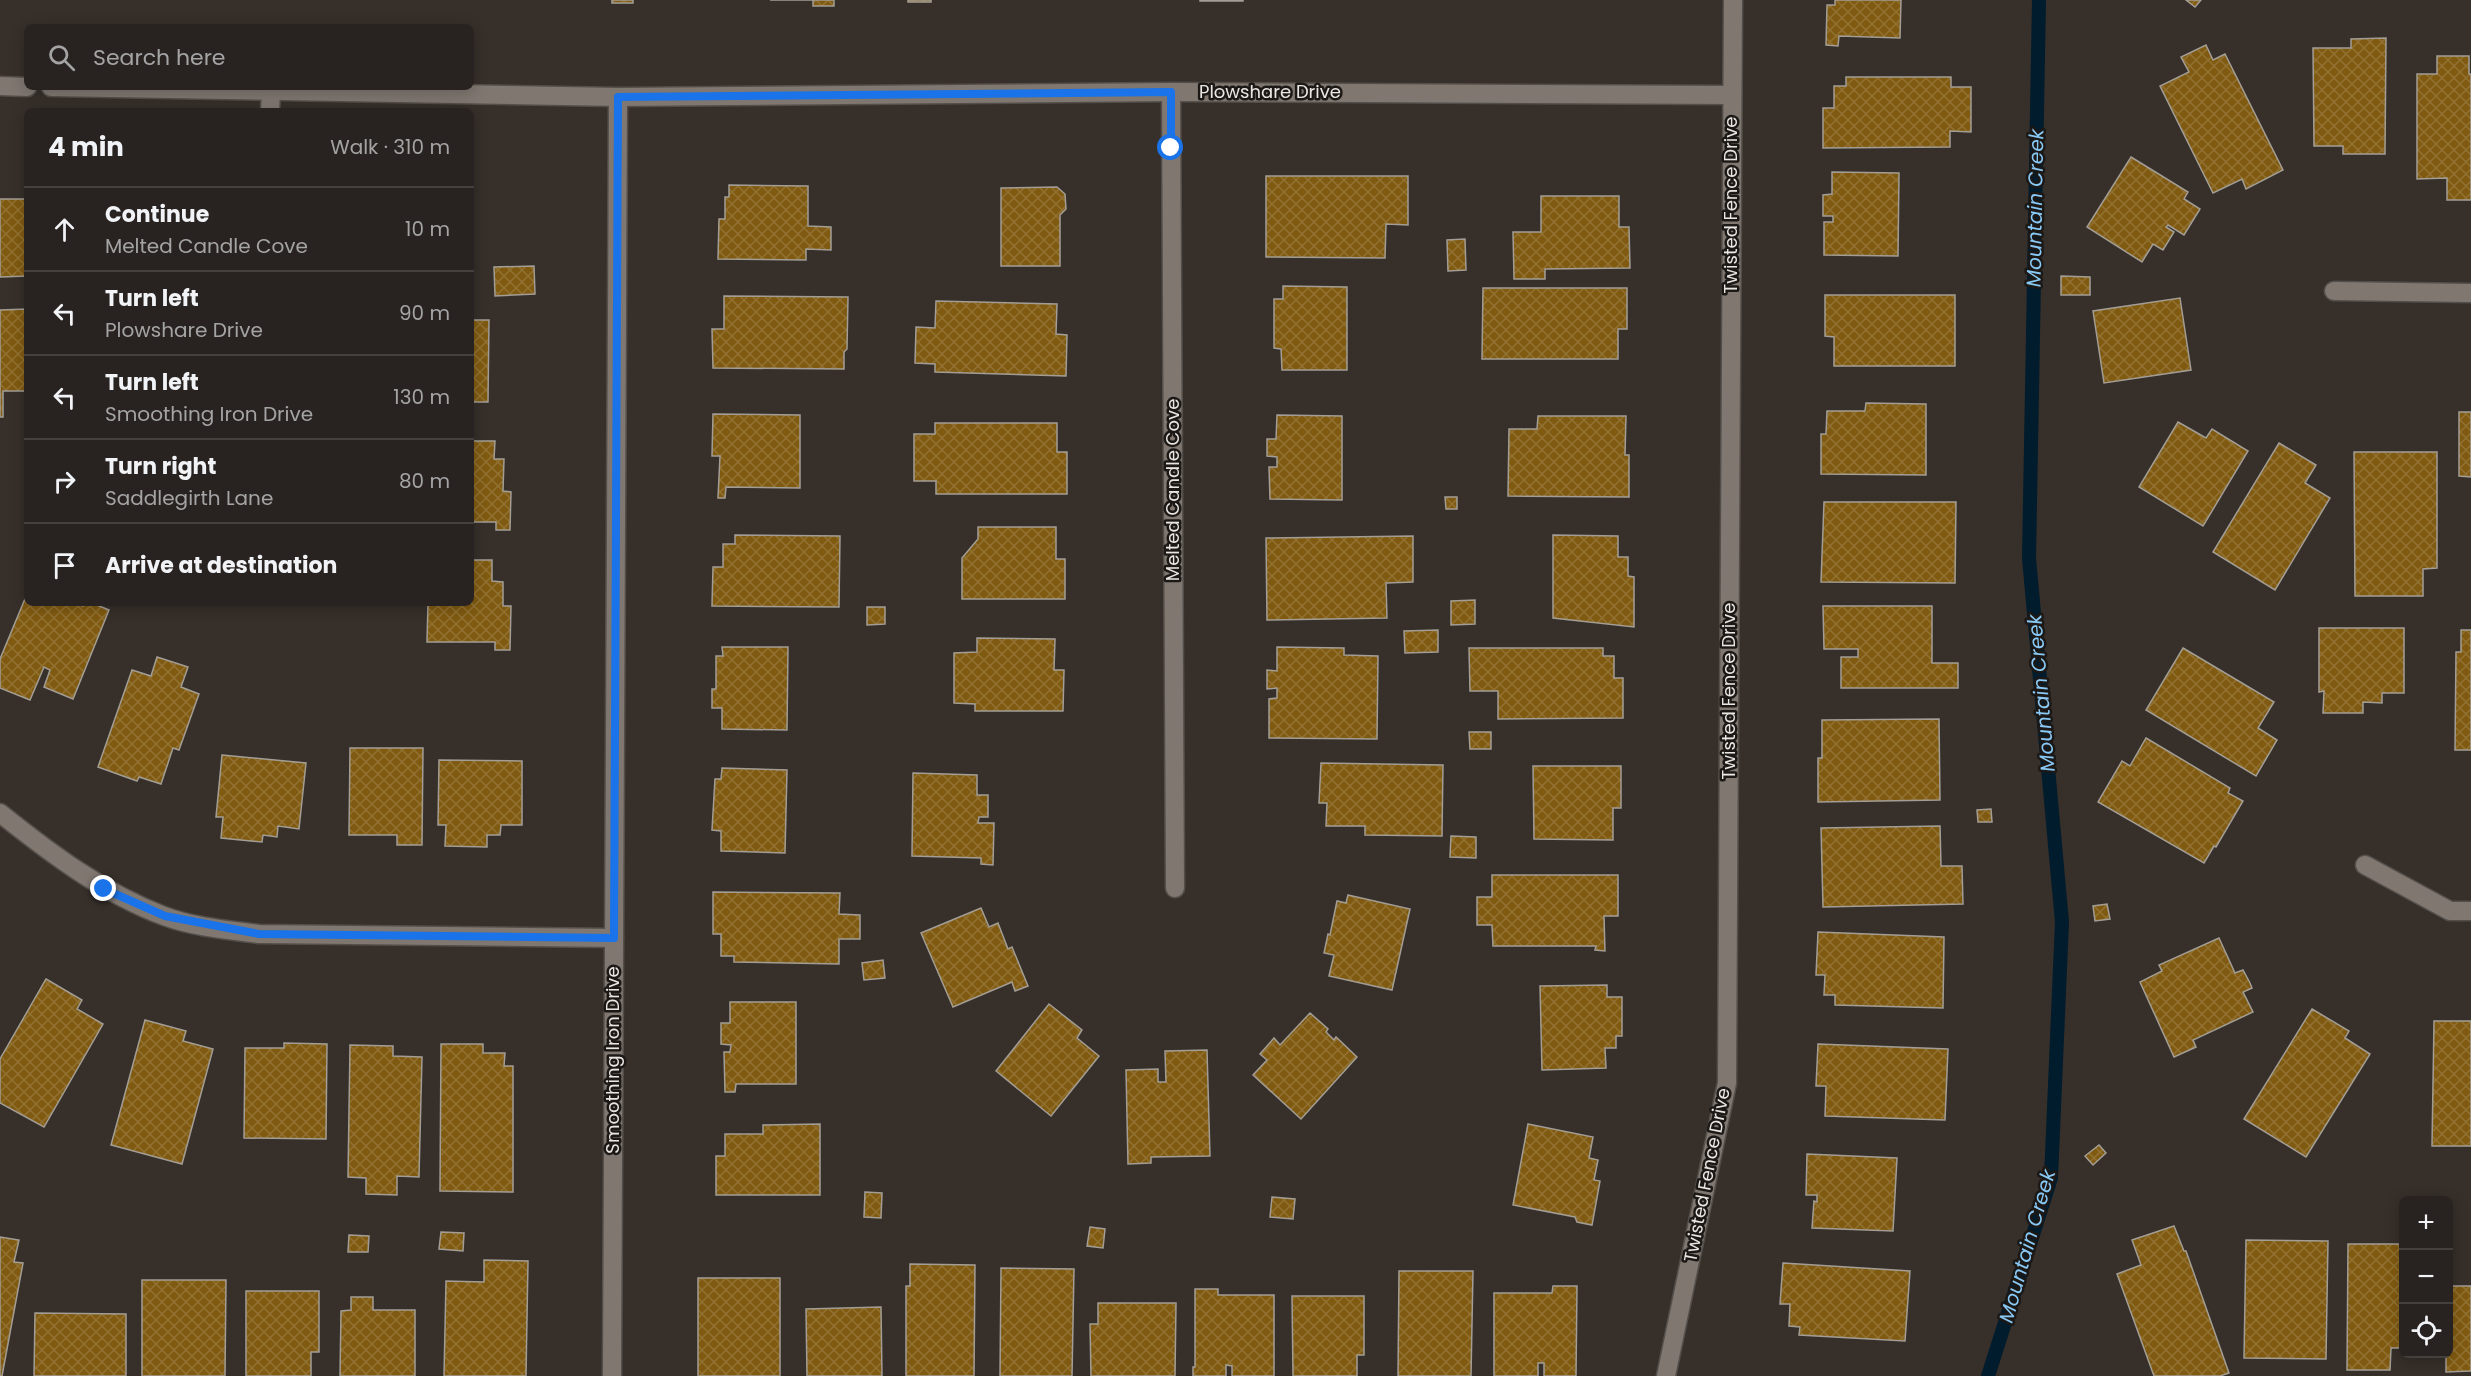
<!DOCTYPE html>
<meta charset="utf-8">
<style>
:root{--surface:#282320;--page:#342f2d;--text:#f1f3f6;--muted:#a5a4a5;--line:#44403e}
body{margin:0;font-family:Poppins,sans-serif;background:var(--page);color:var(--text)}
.controls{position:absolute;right:18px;bottom:18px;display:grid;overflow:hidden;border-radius:9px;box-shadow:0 3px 15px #0003}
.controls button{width:54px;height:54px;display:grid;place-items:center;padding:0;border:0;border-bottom:2px solid var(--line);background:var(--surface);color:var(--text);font:30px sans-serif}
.stop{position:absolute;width:18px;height:18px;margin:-14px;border:4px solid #1a73e8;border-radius:50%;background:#fff}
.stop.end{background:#1a73e8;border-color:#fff;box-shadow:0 2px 6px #0008}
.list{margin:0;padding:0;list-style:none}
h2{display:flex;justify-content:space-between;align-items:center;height:78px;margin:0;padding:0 24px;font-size:26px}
h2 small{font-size:20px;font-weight:400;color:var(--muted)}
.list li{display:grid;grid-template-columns:39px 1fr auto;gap:18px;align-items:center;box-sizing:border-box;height:84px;padding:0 24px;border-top:2px solid var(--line)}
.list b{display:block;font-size:22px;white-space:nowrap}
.list p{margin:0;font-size:20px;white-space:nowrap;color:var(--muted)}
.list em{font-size:20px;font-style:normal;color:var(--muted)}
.icon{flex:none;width:33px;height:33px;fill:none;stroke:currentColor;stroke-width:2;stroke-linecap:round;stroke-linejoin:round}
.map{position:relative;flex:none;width:2471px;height:1376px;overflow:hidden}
.search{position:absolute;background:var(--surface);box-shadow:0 3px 15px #0003;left:24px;top:24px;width:450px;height:66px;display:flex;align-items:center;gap:15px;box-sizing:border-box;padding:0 21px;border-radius:9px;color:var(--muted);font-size:22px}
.panel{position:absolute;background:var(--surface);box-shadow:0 3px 15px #0003;left:24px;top:108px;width:450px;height:498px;border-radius:9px}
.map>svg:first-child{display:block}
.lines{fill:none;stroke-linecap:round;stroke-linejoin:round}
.stream{stroke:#001c2d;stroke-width:14}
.building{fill:url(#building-cross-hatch);stroke:#a39e95;stroke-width:1.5}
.minor-casing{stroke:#534e49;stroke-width:21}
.minor{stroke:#7f7770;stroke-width:18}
.route{stroke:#1a73e8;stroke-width:8}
.labels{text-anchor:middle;stroke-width:5;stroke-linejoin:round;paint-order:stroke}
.street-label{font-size:18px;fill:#eae6e2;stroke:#1b1816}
.water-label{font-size:20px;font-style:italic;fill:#89c9f5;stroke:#1b1816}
</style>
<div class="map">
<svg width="2471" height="1376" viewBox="0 0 2471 1376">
<defs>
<pattern id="building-cross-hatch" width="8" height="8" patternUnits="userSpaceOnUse" patternTransform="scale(1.5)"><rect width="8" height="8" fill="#805a10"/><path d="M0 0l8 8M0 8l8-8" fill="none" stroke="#927232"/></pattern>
</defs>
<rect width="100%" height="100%" fill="#362f2a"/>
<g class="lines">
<polyline class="stream" points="1988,1376 2051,1178 2062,922 2029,558 2039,0"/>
</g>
<g class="building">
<rect x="612" y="0" width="21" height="3"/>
<polygon points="770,0 834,0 834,6 813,6 813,0"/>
<rect x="908" y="0" width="23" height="2"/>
<rect x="1200" y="0" width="43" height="1"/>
<polygon points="1835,0 1901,0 1900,38 1839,36 1838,46 1826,45 1827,5 1835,5"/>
<polygon points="2186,0 2201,0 2195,7"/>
<polygon points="2386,38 2385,154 2343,154 2343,146 2314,146 2313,48 2351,48 2351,39"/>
<polygon points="2206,45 2213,60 2225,54 2283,170 2246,189 2242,179 2213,193 2160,86 2189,72 2181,57"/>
<polygon points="2437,56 2469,56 2469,74 2471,74 2471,200 2447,200 2447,178 2417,179 2417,74 2437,74"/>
<polygon points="1846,77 1951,77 1951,87 1971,87 1971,132 1950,131 1950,147 1823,148 1823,108 1834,108 1834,86 1846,86"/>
<polygon points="2131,157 2188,192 2184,199 2200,209 2184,235 2168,225 2166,227 2174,232 2163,250 2153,244 2142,262 2087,227"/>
<polygon points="1832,172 1899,173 1898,256 1824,255 1824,222 1833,222 1833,216 1823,216 1823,195 1832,194"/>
<polygon points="1266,176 1408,176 1408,225 1386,224 1385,258 1266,257"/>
<polygon points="729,185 808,186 808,226 831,227 831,250 806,249 806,260 718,259 719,219 725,219 725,197 729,197"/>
<polygon points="1057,187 1065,194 1066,209 1060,215 1060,266 1001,266 1001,188"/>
<polygon points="1541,196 1619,196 1619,227 1629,227 1630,268 1545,269 1545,279 1514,279 1513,232 1541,232"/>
<polygon points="0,199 27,199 27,276 0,277"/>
<polygon points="1465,239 1466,270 1448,271 1447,240"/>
<polygon points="534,266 535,294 495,296 494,267"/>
<polygon points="2061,276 2090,277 2090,295 2061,295"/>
<polygon points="1283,286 1347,287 1347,370 1282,370 1281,349 1274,348 1274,299 1283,299"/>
<polygon points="1483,288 1627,288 1627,329 1618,329 1618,359 1482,359"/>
<polygon points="1825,295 1955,295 1955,366 1834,366 1834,337 1825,336"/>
<polygon points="724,296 848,297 847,349 844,352 844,369 713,368 712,329 724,329"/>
<polygon points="2180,298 2191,370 2104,383 2093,311"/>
<polygon points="936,301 1057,304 1056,334 1067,335 1066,376 935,372 935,364 915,363 916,327 935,328"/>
<polygon points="27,309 27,391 3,391 3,417 0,417 0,310"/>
<polygon points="471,320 489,320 488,402 471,402"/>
<polygon points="1866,403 1926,404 1926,475 1821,474 1821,434 1826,434 1827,411 1865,411"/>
<polygon points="2459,412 2471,412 2471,477 2459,476"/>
<polygon points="713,414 800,415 800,488 726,487 725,498 718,498 720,456 712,456"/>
<polygon points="1277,415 1342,416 1342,500 1270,499 1269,467 1277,467 1277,457 1267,456 1267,439 1276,439"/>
<polygon points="1538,416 1626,416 1625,455 1629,455 1629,497 1508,496 1509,429 1537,429"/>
<polygon points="2178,422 2206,438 2212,429 2248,451 2203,526 2139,487"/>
<polygon points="935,423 1057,423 1057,452 1067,452 1067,494 936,494 936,481 914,481 914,434 935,434"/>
<polygon points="471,441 495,441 494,459 504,459 503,491 511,492 510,530 496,530 496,522 471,522"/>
<polygon points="2279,443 2316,465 2305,483 2330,498 2275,590 2213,552"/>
<polygon points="2354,452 2437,452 2437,568 2423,569 2423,596 2355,596"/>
<polygon points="1445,497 1457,497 1457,509 1446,509"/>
<polygon points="1824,502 1956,502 1955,583 1821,582"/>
<polygon points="978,527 1056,527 1056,559 1065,559 1065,599 962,599 962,558 978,539"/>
<polygon points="735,535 840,536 839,607 712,606 713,567 723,567 723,544 735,544"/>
<polygon points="1553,535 1618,536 1618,557 1628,557 1628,576 1634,577 1634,627 1553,618"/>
<polygon points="1413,536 1413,582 1386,583 1387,618 1267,620 1266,538"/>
<polygon points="471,560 492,560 492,581 503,582 503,606 511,606 510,650 495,650 495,642 427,642 428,603 471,603"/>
<polygon points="27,594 27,603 76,603 83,606 85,603 92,603 109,610 73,699 44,687 50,670 44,667 30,700 0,688 0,659"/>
<polygon points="1475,600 1475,624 1451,625 1451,601"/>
<polygon points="1823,606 1932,606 1932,663 1958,663 1958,688 1841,688 1841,657 1858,657 1858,649 1824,649"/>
<polygon points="867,607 885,607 885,624 867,625"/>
<polygon points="2319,628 2404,628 2404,693 2382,693 2382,703 2363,702 2363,713 2323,713 2324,691 2319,692"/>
<polygon points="1438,630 1438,652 1405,653 1404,631"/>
<polygon points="2461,630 2471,630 2471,750 2455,750 2456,652 2461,652"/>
<polygon points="977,638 1055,639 1054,670 1064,670 1063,711 975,711 975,704 954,703 954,653 977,652"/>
<polygon points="722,647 788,647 787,730 722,729 722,708 712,708 712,689 716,689 716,656 723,656"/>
<polygon points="1277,647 1344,648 1344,655 1378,656 1377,739 1269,738 1269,699 1277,698 1277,688 1267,689 1267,670 1277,671"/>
<polygon points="1469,648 1603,648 1603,656 1614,656 1614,678 1623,678 1623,718 1498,719 1498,691 1470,691"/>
<polygon points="2183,648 2274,702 2258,728 2277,740 2256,776 2146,710"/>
<polygon points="157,657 188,667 181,687 199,694 179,750 173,748 161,784 139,777 137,781 98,767 132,670 151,676"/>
<polygon points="1939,719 1940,800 1818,802 1818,758 1822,758 1822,720"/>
<polygon points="1469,732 1491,732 1491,749 1470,749"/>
<polygon points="2146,738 2230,788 2228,793 2243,801 2216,847 2214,846 2204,863 2098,802 2122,761 2130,766"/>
<polygon points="350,748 423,748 422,845 397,845 397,835 349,835"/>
<polygon points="222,755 306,763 299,829 278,826 277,837 263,835 262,842 221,838 223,817 216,817"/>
<polygon points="439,760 522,761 522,825 501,825 500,835 487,835 487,847 445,846 446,825 438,825"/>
<polygon points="1321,763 1443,765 1442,836 1365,835 1365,826 1326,826 1327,803 1319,803"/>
<polygon points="1533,766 1621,766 1621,808 1613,808 1613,840 1534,839"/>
<polygon points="722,768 787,770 785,853 721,851 721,831 712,830 715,779 721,779"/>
<polygon points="913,773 977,775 977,795 988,795 988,817 979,817 978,823 994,823 993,865 981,864 981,858 912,856"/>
<polygon points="1991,809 1992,822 1978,822 1977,810"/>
<polygon points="1940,826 1941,866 1962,866 1963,904 1823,907 1821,828"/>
<polygon points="1451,836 1476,837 1476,858 1450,857"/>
<polygon points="1492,875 1618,875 1618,916 1604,916 1605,951 1595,950 1596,946 1493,946 1492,925 1477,925 1477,897 1492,897"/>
<polygon points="713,892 840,893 839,914 860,915 860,939 839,939 839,964 734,962 734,956 721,956 721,934 713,934"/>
<polygon points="1348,895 1410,909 1392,990 1329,976 1334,955 1324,953 1328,934 1330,935 1337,901 1346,903"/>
<polygon points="2107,904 2110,919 2095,921 2093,906"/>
<polygon points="981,908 989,927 998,923 1008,949 1012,947 1028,986 1015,991 1012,982 953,1007 921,933"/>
<polygon points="1818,932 1944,937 1943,1008 1835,1005 1835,995 1824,995 1825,975 1816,975"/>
<polygon points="2219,938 2235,973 2243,970 2250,983 2252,988 2243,992 2253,1012 2193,1040 2196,1047 2174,1057 2140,982 2162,971 2159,965"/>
<polygon points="883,960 885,978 864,980 862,963"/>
<polygon points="46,979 82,1000 77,1009 103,1024 44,1127 0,1103 0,1059"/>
<polygon points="1607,985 1607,997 1622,997 1622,1036 1616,1036 1616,1048 1605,1048 1606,1068 1542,1070 1540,986"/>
<polygon points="730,1002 796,1002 796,1084 736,1084 735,1092 725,1092 724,1052 730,1052 731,1045 721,1044 721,1023 730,1023"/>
<polygon points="1049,1004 1082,1030 1077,1038 1099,1056 1051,1116 996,1071"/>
<polygon points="2312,1009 2349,1031 2345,1038 2370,1054 2306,1157 2244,1119"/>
<polygon points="1310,1013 1328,1029 1326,1032 1334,1040 1336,1037 1357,1057 1301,1119 1253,1075 1267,1060 1260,1054 1274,1038 1280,1045"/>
<polygon points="145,1020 186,1031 183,1041 213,1049 182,1164 111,1145"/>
<polygon points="2434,1021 2471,1021 2471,1146 2432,1146"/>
<polygon points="284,1043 327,1044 326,1139 244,1138 245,1048 284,1048"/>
<polygon points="441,1044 483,1044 483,1053 505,1053 504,1066 513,1066 513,1192 440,1191"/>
<polygon points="1818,1044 1948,1049 1945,1120 1825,1116 1826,1086 1816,1086"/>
<polygon points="350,1045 393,1046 393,1056 422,1057 419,1177 397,1176 397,1195 366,1194 366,1178 348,1177"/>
<polygon points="1207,1050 1210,1156 1151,1157 1151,1163 1128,1164 1126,1070 1158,1069 1158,1082 1166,1082 1165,1051"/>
<polygon points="820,1124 820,1195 716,1195 716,1156 725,1156 725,1134 763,1134 763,1125"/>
<polygon points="1528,1124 1593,1137 1589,1158 1598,1160 1594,1180 1600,1181 1592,1225 1577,1222 1575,1217 1513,1205"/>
<polygon points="2099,1145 2106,1153 2093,1165 2085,1156"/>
<polygon points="1807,1154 1897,1158 1893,1231 1812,1228 1814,1201 1817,1202 1817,1195 1806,1195"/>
<polygon points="865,1192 882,1193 881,1218 864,1217"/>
<polygon points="1272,1197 1295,1199 1293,1219 1270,1217"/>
<polygon points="2174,1226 2184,1251 2186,1251 2229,1373 2220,1376 2154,1376 2117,1274 2141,1265 2132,1240"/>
<polygon points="1090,1227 1105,1229 1103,1248 1087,1246"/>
<polygon points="441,1232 464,1233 463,1251 439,1249"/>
<polygon points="349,1235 369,1236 368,1252 348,1252"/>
<polygon points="0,1237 19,1240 14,1262 23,1263 2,1376 0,1376"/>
<polygon points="2246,1240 2328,1241 2326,1359 2244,1358"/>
<polygon points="2348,1244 2404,1244 2404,1348 2391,1348 2390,1370 2347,1370"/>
<polygon points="484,1260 528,1261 526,1376 444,1376 446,1281 484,1282"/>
<polygon points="1783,1263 1910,1271 1905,1341 1799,1335 1800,1327 1789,1326 1790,1304 1780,1304"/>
<polygon points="910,1264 975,1265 974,1376 906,1376 906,1286 910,1286"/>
<polygon points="1001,1268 1074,1269 1072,1376 1000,1376"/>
<polygon points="1399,1271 1473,1271 1471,1376 1398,1376"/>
<rect x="698" y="1278" width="82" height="98"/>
<polygon points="142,1280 226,1280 225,1376 142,1376"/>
<polygon points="1553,1286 1577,1286 1576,1376 1544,1376 1544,1363 1538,1363 1538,1376 1494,1376 1494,1293 1552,1293"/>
<polygon points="2448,1286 2471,1286 2471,1371 2446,1372 2446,1354 2448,1354"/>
<polygon points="1195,1289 1218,1289 1218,1295 1274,1295 1274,1376 1232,1376 1232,1366 1226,1365 1226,1376 1193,1376 1193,1367 1195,1367"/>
<polygon points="246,1291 319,1291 319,1352 311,1352 311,1376 246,1376"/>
<polygon points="1292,1296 1364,1296 1364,1355 1357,1355 1357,1376 1293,1376"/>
<polygon points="351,1297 373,1297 373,1310 415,1310 415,1376 340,1376 341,1311 351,1310"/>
<polygon points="1098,1303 1176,1303 1175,1376 1091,1376 1090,1324 1098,1324"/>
<polygon points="881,1307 882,1376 807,1376 806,1309"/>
<polygon points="35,1313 126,1314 126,1376 34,1376"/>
</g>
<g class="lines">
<g class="minor-casing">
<g id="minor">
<polyline points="0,86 27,87"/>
<polyline points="51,87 618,97 1171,92 1732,95"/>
<polyline points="1171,92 1175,888"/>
<polyline points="270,111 271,91"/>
<polyline points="2334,291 2471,293"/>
<path d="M0,813C50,853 103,893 164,916C193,927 228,930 259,934L614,938"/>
<polyline points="2365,865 2450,911 2471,911"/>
<polyline points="612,1376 618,97"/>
<polyline points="1666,1376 1727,1083 1733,0"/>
</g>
</g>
<use href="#minor" class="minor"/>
</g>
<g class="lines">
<polyline class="route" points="104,889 165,916 259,934 614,938 618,97 1171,92 1171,148"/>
</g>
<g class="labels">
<g class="street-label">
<text x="1270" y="98">Plowshare Drive</text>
<text transform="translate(1731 205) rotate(-90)" y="6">Twisted Fence Drive</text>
<text transform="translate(1173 490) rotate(-90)" y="6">Melted Candle Cove</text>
<text transform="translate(1729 691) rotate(-90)" y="6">Twisted Fence Drive</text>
<text transform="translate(613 1060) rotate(-90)" y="6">Smoothing Iron Drive</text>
<text transform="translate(1707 1175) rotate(-79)" y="6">Twisted Fence Drive</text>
</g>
<g class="water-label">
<text transform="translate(2035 208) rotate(-89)" y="7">Mountain Creek</text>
<text transform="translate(2041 693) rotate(-95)" y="7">Mountain Creek</text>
<text transform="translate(2027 1246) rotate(-74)" y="7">Mountain Creek</text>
</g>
</g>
</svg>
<div class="controls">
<button>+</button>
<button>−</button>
<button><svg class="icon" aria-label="locate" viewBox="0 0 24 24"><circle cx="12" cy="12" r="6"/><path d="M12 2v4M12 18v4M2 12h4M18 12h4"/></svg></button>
</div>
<div class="stop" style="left:1171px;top:148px"></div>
<div class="stop end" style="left:104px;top:889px"></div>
<div class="search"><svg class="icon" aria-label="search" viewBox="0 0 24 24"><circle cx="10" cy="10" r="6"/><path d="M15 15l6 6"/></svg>Search here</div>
<section class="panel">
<h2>4 min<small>Walk · 310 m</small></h2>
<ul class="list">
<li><svg class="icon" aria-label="ahead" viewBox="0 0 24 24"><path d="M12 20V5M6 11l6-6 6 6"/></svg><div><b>Continue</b><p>Melted Candle Cove</p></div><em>10 m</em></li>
<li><svg class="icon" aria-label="left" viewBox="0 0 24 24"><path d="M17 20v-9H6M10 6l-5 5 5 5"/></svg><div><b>Turn left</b><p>Plowshare Drive</p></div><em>90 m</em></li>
<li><svg class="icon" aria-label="left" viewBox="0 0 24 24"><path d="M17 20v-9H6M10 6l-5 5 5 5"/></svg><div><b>Turn left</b><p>Smoothing Iron Drive</p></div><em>130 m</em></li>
<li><svg class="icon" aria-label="right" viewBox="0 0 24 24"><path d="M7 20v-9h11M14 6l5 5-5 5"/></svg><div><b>Turn right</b><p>Saddlegirth Lane</p></div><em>80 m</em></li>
<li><svg class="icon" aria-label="arrive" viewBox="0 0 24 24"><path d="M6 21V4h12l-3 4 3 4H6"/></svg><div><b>Arrive at destination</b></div></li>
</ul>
</section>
</div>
